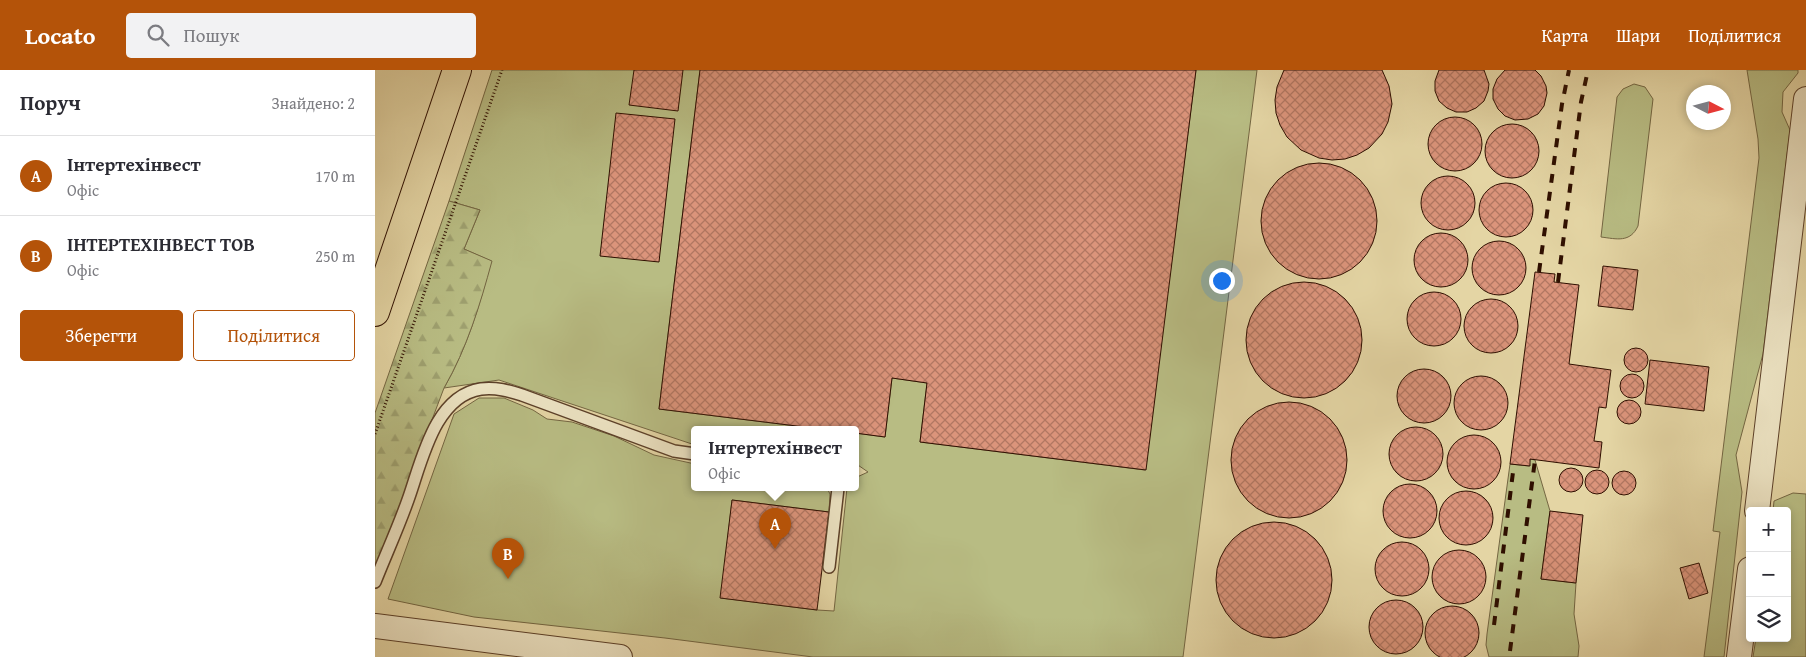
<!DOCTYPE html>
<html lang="uk">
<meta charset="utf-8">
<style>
:root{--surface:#fff;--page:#f2f2f3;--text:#2b2b33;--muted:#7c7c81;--line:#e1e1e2;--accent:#b45309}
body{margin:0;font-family:"Gentium Book Plus",serif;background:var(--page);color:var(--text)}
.controls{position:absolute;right:15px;bottom:15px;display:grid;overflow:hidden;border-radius:5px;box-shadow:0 2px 8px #0003}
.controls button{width:45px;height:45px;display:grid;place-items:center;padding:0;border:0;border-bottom:1px solid var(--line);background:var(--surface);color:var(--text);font:25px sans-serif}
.compass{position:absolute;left:1311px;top:15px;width:45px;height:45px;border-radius:50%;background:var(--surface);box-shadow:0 2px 8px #0003;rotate:96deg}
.you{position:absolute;left:846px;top:210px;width:18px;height:18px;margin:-12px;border:4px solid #fff;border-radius:50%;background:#1a73e8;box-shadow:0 0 0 8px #1a73e833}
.badge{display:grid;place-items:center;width:32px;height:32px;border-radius:50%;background:var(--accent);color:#fff;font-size:16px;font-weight:700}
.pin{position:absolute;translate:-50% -41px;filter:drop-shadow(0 1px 2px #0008)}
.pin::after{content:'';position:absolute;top:26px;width:18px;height:15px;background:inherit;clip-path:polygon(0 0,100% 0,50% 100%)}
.popup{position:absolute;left:316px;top:356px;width:168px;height:65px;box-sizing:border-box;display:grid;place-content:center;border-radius:5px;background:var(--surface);filter:drop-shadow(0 1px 4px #0005);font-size:16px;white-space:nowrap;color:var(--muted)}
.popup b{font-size:19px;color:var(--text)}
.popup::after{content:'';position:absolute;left:50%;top:100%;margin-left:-10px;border:10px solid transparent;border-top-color:var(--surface)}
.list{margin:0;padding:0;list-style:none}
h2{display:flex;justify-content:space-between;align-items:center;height:65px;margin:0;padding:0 20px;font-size:21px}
h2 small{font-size:16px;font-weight:400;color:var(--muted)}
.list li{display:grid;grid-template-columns:32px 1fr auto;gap:15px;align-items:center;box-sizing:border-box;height:80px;padding:0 20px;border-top:1px solid var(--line)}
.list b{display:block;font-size:19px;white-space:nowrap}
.list p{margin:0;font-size:16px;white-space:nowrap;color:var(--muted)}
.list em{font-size:16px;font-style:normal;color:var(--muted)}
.actions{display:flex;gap:10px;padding:15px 20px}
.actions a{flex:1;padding:11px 0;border:1px solid var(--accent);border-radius:5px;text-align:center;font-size:18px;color:var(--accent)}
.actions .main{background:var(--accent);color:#fff}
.icon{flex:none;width:28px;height:28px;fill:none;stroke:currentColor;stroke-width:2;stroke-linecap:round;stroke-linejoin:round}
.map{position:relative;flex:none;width:1431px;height:587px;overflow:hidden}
header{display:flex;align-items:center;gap:30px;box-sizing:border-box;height:70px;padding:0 25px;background:var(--accent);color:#fff}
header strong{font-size:24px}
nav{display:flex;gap:28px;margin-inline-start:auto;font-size:18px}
.search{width:350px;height:45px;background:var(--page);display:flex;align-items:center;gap:12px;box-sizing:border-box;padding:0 18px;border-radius:5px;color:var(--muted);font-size:19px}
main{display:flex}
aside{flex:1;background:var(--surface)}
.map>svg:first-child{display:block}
.grass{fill:#b8bc83;stroke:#746642}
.forest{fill:url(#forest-firs);stroke:#746642}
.building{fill:url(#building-cross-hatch);stroke:#2f0f00}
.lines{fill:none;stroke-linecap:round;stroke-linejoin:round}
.service-casing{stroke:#5c4029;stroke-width:14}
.minor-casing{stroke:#5c4029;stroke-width:26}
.primary-casing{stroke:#2f0f00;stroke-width:30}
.path{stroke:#2f0f00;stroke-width:3;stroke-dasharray:1 2.5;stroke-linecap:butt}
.service{stroke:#ede4c4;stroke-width:11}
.minor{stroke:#ede4c4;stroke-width:24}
.primary{stroke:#e4d5a4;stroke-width:28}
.rail{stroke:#2f0f00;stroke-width:4;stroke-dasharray:9 9;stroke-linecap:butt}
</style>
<header>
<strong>Locato</strong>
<div class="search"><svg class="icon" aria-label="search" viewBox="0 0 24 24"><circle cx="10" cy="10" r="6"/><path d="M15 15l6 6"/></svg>Пошук</div>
<nav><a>Карта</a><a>Шари</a><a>Поділитися</a></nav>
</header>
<main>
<aside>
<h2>Поруч<small>Знайдено: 2</small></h2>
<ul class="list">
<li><span class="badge">A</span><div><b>Інтертехінвест</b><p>Офіс</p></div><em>170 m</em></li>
<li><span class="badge">B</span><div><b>ІНТЕРТЕХІНВЕСТ ТОВ</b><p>Офіс</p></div><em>250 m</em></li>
</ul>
<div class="actions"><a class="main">Зберегти</a><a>Поділитися</a></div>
</aside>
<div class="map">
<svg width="1431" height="587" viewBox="0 0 1431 587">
<defs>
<pattern id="forest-firs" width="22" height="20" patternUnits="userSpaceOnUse" patternTransform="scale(1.25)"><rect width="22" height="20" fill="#b8bc83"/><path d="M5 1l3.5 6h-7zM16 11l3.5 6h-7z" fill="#9ea06f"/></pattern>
<pattern id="building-cross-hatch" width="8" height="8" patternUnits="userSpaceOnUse" patternTransform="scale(1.25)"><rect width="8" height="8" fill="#db947b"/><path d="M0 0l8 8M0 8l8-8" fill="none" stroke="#b27762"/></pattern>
</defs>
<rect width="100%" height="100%" fill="#e4d5a4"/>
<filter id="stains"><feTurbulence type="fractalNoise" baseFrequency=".004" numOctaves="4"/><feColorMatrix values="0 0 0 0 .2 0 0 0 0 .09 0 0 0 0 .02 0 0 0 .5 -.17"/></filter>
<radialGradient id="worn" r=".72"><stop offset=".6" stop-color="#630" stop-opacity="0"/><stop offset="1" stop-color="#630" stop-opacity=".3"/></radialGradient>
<g class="grass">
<path d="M117,0H325L284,339L454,360H320V374H317L124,310L69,318C92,278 105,235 116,191L89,179L105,140L74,131Z"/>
<polygon points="821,0 882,0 808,587 438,587 290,568 99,547 13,529 79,344 104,328 129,328 158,340 172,349 197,352 239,366 279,385 320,394 320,418 452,418 455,424 454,442 357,430 346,528 442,540 459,541 472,418 480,418 480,408 493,402 480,393 480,363 510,367 517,308 552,313 545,372 770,400"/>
<polygon points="1372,0 1423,0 1423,3 1408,22 1407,42 1415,60 1388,284 1361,385 1367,422 1349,587 1329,587 1345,462 1338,461 1384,88 1383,69"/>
<path d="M1259,14L1270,17L1278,29L1263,156C1255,173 1242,169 1226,167L1242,27L1248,19Z"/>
<polygon points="1155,389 1160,390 1175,441 1166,509 1201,513 1199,544 1204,576 1203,587 1114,587 1111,575 1112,564 1135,394 1154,396"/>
<polygon points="1418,423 1431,424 1431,587 1378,587 1381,568 1412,568 1412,441 1398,441 1399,431"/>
</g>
<path class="forest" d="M74,131L105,140L89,179L117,191C105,235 92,278 69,318L30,421L0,515V343Z"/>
<g class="building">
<polygon points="259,0 308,0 303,41 254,35"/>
<polygon points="325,0 821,0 771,400 545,372 552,313 517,308 510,367 480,363 480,360 454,360 284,339"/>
<polygon points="909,0 1007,0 1014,16 1017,34 1013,52 1007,64 994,78 982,85 970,89 957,90 944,88 926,80 912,67 905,55 901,43 900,30 902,17"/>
<polygon points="1064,0 1109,0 1114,14 1113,21 1109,31 1101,38 1092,42 1081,42 1072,38 1064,31 1060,21 1060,11"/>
<polygon points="1130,0 1160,0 1166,6 1171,16 1172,23 1169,36 1163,44 1153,49 1140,50 1130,46 1123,39 1118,29 1118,19 1122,9"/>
<polygon points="241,43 300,49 284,192 225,186"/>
<circle cx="1080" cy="74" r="27"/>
<circle cx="1137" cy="81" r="27"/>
<circle cx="944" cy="151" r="58"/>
<circle cx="1073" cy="133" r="27"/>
<circle cx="1131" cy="140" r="27"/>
<circle cx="1066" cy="190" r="27"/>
<circle cx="1124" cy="198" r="27"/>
<polygon points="1228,196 1263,200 1258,240 1223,236"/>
<polygon points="1160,202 1180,204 1179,212 1204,215 1194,294 1236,300 1231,338 1224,337 1219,371 1227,372 1224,398 1155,389 1155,396 1135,394"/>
<circle cx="929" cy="270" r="58"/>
<circle cx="1059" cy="249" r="27"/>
<circle cx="1116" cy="256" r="27"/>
<circle cx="1261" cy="290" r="12"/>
<polygon points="1275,290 1334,297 1329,341 1270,334"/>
<circle cx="1049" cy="326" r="27"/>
<circle cx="1257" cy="316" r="12"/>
<circle cx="1106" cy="333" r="27"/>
<circle cx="1254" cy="342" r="12"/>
<circle cx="914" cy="390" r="58"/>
<circle cx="1041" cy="384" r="27"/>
<circle cx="1099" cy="392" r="27"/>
<circle cx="1196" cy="410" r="12"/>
<circle cx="1222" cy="412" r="12"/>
<circle cx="1249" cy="413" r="12"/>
<circle cx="1035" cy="441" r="27"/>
<circle cx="1091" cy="448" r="27"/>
<polygon points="357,430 454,442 442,540 345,528"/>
<polygon points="1175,441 1208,445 1201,513 1166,509"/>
<circle cx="899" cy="510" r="58"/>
<circle cx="1027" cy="499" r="27"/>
<circle cx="1084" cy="507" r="27"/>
<polygon points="1324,493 1333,523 1314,529 1305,498"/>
<circle cx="1021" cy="557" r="27"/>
<circle cx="1077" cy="563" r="27"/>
</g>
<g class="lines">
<g class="service-casing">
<g id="service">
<polyline points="454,497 463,418"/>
<path d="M0,512C11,484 24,456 34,427C47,390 60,326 106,319C121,317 134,321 147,325L299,381L320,384"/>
</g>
</g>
<g class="minor-casing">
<g id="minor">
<polyline points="1382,441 1431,29"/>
<polyline points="0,556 245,587"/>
<polyline points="1364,587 1375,499"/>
</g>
</g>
<g class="primary-casing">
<polyline id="primary" points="0,242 82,0"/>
</g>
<polyline class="path" points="0,364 127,0"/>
<use href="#service" class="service"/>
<use href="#minor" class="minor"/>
<use href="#primary" class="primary"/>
<g class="rail">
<polyline points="1164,202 1187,34 1194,0"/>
<polyline points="1183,212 1206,32 1213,0"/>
<polyline points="1119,555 1139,394"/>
<polyline points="1135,581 1160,390"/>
</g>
</g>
<rect width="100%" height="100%" filter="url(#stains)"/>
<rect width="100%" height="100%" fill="url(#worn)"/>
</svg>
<div class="controls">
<button>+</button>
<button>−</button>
<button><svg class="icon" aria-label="layers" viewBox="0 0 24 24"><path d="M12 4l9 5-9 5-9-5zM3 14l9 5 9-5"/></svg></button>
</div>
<svg class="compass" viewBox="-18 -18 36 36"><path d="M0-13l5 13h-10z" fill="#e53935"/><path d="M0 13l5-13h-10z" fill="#7c7c81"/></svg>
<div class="you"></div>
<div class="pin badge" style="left:400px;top:479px">A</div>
<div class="popup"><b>Інтертехінвест</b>Офіс</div>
<div class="pin badge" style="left:133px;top:509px">B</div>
</div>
</main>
